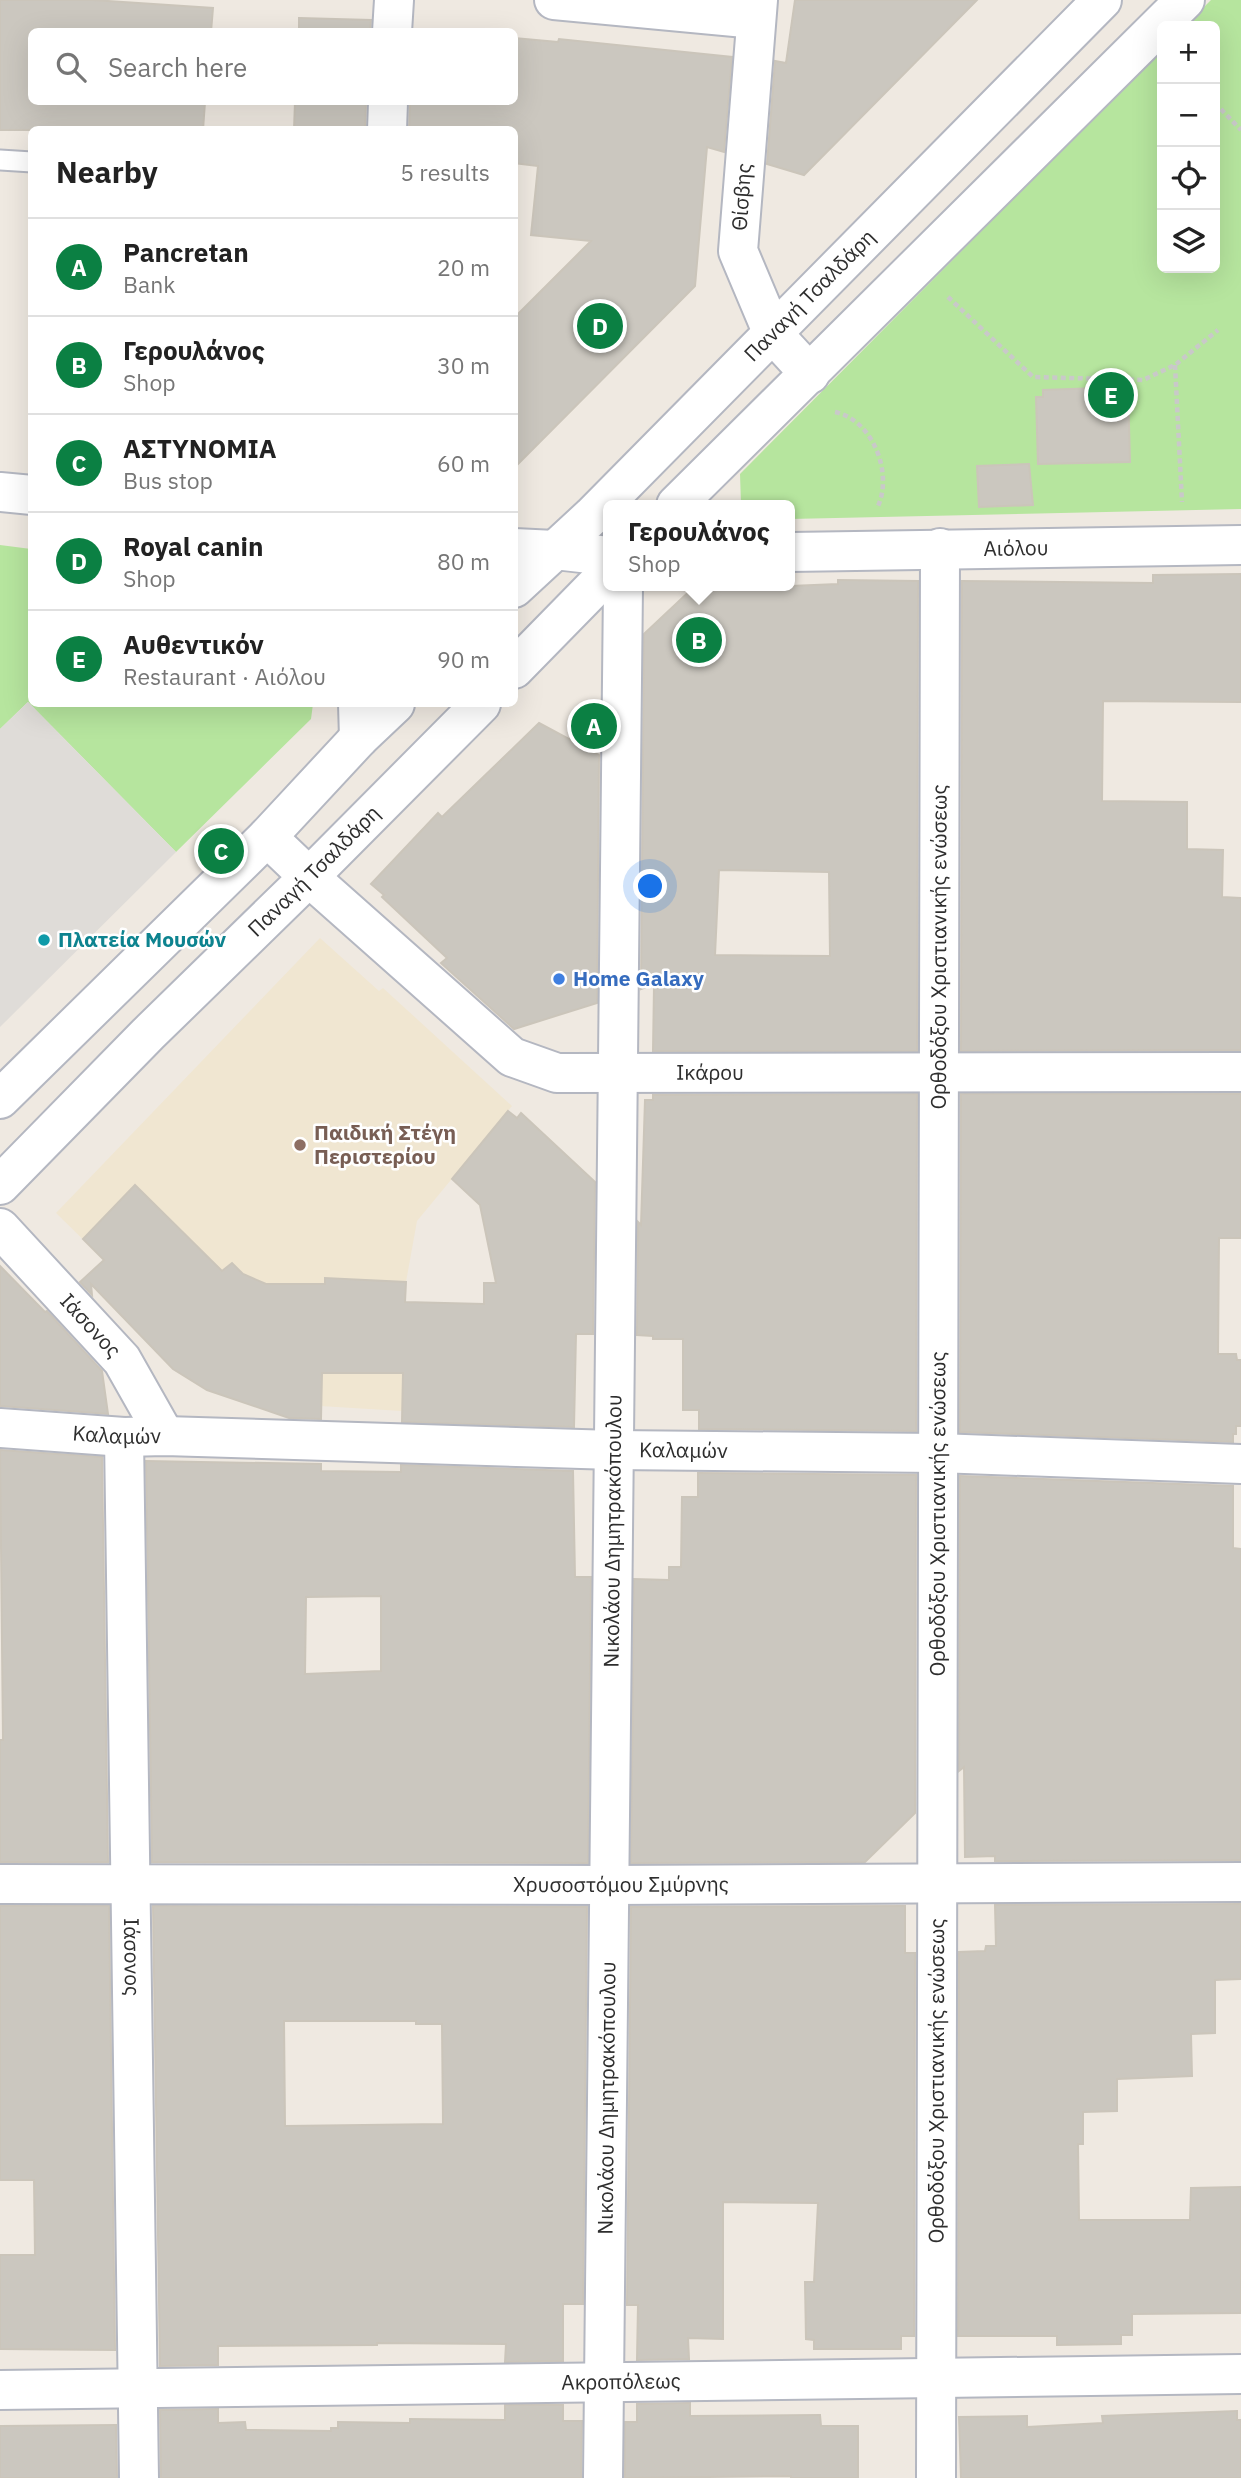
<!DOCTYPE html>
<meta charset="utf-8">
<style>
:root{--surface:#fff;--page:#f6f6f6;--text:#222;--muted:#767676;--line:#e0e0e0;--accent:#0b8043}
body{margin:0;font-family:"IBM Plex Sans",sans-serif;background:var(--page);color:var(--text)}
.controls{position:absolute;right:21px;top:21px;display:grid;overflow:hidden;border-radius:10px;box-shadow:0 7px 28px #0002}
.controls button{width:63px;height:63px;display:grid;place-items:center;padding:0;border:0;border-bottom:2px solid var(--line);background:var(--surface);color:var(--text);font:35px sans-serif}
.you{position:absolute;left:651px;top:887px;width:24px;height:24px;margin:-18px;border:5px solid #fff;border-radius:50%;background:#1a73e8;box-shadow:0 0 0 10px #1a73e833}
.badge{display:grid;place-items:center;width:46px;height:46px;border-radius:50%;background:var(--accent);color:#fff;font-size:23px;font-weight:700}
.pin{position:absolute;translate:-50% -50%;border:4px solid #fff;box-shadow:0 2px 7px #0006}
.popup{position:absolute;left:603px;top:500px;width:192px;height:91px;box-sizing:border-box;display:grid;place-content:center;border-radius:10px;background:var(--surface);filter:drop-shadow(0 2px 5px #0005);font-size:23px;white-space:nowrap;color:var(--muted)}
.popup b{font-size:26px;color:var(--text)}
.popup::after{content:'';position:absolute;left:50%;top:100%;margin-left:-14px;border:14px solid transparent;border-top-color:var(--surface)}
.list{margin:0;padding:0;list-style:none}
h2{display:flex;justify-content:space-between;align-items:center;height:91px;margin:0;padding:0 28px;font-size:30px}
h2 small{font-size:23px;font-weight:400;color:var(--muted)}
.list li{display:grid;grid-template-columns:46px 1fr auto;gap:21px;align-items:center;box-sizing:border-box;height:98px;padding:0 28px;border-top:2px solid var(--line)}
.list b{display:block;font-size:26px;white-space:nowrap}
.list p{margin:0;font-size:23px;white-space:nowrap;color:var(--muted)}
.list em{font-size:23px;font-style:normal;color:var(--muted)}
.icon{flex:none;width:38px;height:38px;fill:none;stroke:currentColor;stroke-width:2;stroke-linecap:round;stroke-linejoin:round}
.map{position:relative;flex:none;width:1241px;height:2478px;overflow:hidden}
.search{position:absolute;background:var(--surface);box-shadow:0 7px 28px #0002;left:28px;top:28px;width:490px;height:77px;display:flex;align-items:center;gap:18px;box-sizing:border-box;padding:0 24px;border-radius:10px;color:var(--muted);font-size:26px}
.panel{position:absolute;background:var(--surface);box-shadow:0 7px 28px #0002;left:28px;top:126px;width:490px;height:581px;border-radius:10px}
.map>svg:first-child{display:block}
.education{fill:#f0e6d1}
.park{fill:#b6e59e}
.plaza{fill:#dfdcd8}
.building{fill:#cbc7bf;stroke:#cbc5ba;stroke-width:2;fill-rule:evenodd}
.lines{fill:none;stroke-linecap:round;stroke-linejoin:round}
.service-casing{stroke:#b4b7c1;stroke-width:23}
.minor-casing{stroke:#b4b7c1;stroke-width:42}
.secondary-casing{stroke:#b4b7c1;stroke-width:42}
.path{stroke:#c9c9c9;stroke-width:4.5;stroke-dasharray:5 3.5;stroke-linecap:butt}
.service{stroke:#fff;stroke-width:19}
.minor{stroke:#fff;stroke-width:38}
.secondary{stroke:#fff;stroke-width:38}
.culture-dot{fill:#0f9aa8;stroke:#fff;stroke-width:2.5}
.shop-dot{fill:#3f7fe0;stroke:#fff;stroke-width:2.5}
.education-dot{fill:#8d6e63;stroke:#fff;stroke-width:2.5}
.labels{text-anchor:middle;stroke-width:5;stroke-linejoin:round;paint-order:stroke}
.street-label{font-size:21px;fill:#2e2e2e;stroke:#fff}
.culture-label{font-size:21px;font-weight:bold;fill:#0d838f;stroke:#fff;text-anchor:start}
.shop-label{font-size:21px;font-weight:bold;fill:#366cbe;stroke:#fff;text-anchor:start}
.education-label{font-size:21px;font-weight:bold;fill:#785e54;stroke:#fff;text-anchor:start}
</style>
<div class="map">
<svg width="1241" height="2478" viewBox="0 0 1241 2478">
<rect width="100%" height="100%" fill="#efe9e1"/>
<polygon class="education" points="320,938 379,991 383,988 512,1106 417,1221 406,1282 402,1411 239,1401 173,1369 84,1278 104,1260 56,1213"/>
<g class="park">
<polygon points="1211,0 1241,0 1241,509 790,519 790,505 741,504 740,474 1162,49 1162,268 1215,268 1215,26 1185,26"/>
<polygon points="0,545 31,549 32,704 313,704 311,719 176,852 28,702 0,729"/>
</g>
<polygon class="plaza" points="28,702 176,852 0,1027 0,729"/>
<g class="building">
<polygon points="0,0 93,0 213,8 211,32 32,32 32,102 205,102 203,130 0,130"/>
<polygon points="795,0 977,0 804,175 767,164 775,61 786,63"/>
<polygon points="299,18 371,20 370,32 299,32"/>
<polygon points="514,38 558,42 559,39 732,57 724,152 707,147 695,286 514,468 514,318 591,241 531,235 538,166 514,163 514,130 409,130 410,102 514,102"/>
<polygon points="295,102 366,102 365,130 294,130"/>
<polygon points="1128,387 1130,462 1038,464 1036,397 1043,397 1043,390"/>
<polygon points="1029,464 1033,505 979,507 977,466"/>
<polygon points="1241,574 1241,702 1103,701 1102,801 1187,802 1187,849 1223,850 1222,897 1241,898 1241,1050 961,1051 962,581 1153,583 1153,575"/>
<path d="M838,580L918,581L917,1051H653L654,987L658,983L641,989L644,634L695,586H790L838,584ZM719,870L829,872L830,956L715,955Z"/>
<polygon points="539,723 599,755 597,1003 514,1029 441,963 447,958 382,897 384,895 371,884 438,813 442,817"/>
<polygon points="917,1094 916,1431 699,1429 699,1410 683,1410 683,1339 653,1339 653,1336 637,1335 638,1222 641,1225 645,1100 653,1100 653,1095"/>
<polygon points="961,1094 1241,1094 1241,1238 1219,1238 1218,1354 1236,1354 1237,1360 1241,1360 1241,1426 1236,1426 1236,1434 1233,1434 1233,1442 960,1432"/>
<polygon points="508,1111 517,1118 521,1113 595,1182 593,1334 576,1334 574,1427 402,1422 403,1373 322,1373 321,1419 289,1418 207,1390 173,1369 91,1284 92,1295 80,1282 104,1260 83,1239 135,1185 222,1271 232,1263 243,1274 266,1284 325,1284 325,1278 406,1282 405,1302 484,1304 484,1283 496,1283 480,1205 452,1179"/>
<polygon points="0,1266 45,1312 47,1311 102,1371 108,1414 0,1406"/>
<polygon points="0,1450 102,1457 108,1862 0,1862 0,1740 3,1740"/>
<path d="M146,1461L321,1464V1471L401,1472V1465L573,1471L575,1577H591L588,1863L152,1862ZM381,1596V1671L305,1674L306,1597Z"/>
<polygon points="698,1473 916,1475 915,1813 865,1862 631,1863 634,1579 669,1580 669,1567 681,1567 682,1497 698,1497"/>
<polygon points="960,1476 1233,1486 1233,1548 1241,1549 1241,1860 995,1861 995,1856 965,1857 964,1767 959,1771"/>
<polygon points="1241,1904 1241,1979 1215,1980 1215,2033 1191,2034 1192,2076 1117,2079 1117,2111 1083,2112 1083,2144 1078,2144 1079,2220 1190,2220 1191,2188 1241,2187 1241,2313 1132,2314 1132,2335 1121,2335 1121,2344 1057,2345 1057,2336 958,2336 959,1952 985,1951 986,1946 996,1946 995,1905"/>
<polygon points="0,1906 109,1906 115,2350 0,2349 0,2255 35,2255 34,2180 0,2180"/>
<path d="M153,1906L587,1907L583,2304H563V2361L505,2362L506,2344L377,2343V2345L218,2346V2365L160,2366ZM284,2021H416V2024H442L443,2124L285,2126Z"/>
<polygon points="905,1906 905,1953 915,1953 914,2336 901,2336 901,2349 814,2349 814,2340 806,2339 805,2282 814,2282 818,2203 723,2202 723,2339 688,2338 689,2359 637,2360 638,2305 627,2305 631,1907"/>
<polygon points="690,2403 690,2416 820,2415 821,2426 858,2426 858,2478 791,2478 791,2476 625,2478 625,2422 637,2422 637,2404"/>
<polygon points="505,2405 563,2405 563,2421 582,2421 581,2478 161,2478 160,2410 218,2409 218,2423 245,2422 246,2430 331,2431 331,2428 338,2428 338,2422 410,2423 410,2419 505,2420"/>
<polygon points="1237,2411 1237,2420 1241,2420 1241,2478 961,2478 959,2417 1027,2416 1027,2427 1103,2423 1102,2416"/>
<polygon points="116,2425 117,2478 0,2478 0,2426"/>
</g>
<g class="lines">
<g class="service-casing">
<polyline id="service" points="0,160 32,162"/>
</g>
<g class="minor-casing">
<g id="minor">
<polyline points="554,0 756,19"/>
<polyline points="758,0 738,251 773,334 810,374"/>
<polyline points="392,32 394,0"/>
<polyline points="387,130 388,102"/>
<polyline points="0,492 32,495"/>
<polyline points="514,548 555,550 608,556"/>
<path id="s1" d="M790,552L1241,545"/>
<polyline points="358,704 359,738"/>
<path id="s2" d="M267,837L309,877L512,1057L557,1073L1241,1072"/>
<path id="s3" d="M0,1228L122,1360L165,1436"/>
<path id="s4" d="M0,1428L124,1437L165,1436L614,1450L938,1453L1241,1464"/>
<path id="s5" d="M124,1437L139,2478"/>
<path id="s6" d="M0,1884L609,1885L1241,1882"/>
<path id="s7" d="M0,2390L1241,2374"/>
<path id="s8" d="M603,2478L623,586"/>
<path id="s9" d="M936,2478L940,548"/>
</g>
</g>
<g class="secondary-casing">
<g id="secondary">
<polyline points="676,505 1185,0"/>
<path id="s10" d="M514,588L592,516L1102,0"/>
<polyline points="514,669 608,573"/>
<polyline points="0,1099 267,837 359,738 395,704"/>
<path id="s11" d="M0,1185L148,1034L309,877L481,704"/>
</g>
</g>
<g class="path">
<polyline points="1215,103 1241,130"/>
<polyline points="948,297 1033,377 1143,380 1175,365 1218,330"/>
<polyline points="1175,365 1182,502"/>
<path d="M835,412C873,420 893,473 878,506"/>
</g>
<use href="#service" class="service"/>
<use href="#minor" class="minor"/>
<use href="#secondary" class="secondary"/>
</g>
<circle class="culture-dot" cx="44" cy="940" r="7"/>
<circle class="shop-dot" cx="559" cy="979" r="7"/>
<circle class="education-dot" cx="300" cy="1145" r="7"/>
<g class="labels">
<g class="street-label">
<text transform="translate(742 197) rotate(-86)" y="7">Θίσβης</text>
<text dy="7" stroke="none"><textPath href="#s10" startOffset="416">Παναγή Τσαλδάρη</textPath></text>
<text dy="7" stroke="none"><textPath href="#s1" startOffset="226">Αιόλου</textPath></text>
<text dy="7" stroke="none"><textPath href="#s11" startOffset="444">Παναγή Τσαλδάρη</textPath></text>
<text dy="7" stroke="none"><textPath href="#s9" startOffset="1531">Ορθοδόξου Χριστιανικής ενώσεως</textPath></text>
<text dy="7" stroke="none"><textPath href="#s2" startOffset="530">Ικάρου</textPath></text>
<text dy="7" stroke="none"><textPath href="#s3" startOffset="133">Ιάσονος</textPath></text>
<text dy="7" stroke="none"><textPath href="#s4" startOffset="117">Καλαμών</textPath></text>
<text dy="7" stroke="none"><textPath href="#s4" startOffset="684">Καλαμών</textPath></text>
<text dy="7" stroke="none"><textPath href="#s9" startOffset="964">Ορθοδόξου Χριστιανικής ενώσεως</textPath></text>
<text dy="7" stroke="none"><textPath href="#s8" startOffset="947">Νικολάου Δημητρακόπουλου</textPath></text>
<text dy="7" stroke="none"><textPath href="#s6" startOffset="621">Χρυσοστόμου Σμύρνης</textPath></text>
<text dy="7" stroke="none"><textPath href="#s5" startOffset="520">Ιάσονος</textPath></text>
<text dy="7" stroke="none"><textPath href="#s9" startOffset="397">Ορθοδόξου Χριστιανικής ενώσεως</textPath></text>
<text dy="7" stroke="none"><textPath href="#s8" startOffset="380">Νικολάου Δημητρακόπουλου</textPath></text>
<text dy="7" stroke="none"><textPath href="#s7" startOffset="621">Ακροπόλεως</textPath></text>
</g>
<g class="culture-label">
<text x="58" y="947">Πλατεία Μουσών</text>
</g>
<g class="shop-label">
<text x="573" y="986">Home Galaxy</text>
</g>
<g class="education-label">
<text x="314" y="1140">Παιδική Στέγη<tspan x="314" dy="24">Περιστερίου</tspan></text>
</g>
</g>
</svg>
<div class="controls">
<button>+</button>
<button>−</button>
<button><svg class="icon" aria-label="locate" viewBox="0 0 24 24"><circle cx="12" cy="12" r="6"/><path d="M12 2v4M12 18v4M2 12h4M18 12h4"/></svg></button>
<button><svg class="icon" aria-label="layers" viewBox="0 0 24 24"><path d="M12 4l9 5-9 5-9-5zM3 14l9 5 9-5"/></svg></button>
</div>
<div class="you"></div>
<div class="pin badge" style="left:594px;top:726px">A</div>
<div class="pin badge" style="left:699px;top:640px">B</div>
<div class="popup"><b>Γερουλάνος</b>Shop</div>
<div class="pin badge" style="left:221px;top:851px">C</div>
<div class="pin badge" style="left:600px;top:326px">D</div>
<div class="pin badge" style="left:1111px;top:395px">E</div>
<div class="search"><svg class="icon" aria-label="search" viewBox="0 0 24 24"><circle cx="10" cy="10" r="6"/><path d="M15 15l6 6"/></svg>Search here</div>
<section class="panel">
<h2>Nearby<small>5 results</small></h2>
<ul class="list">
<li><span class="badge">A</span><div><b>Pancretan</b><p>Bank</p></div><em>20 m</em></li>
<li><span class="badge">B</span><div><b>Γερουλάνος</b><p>Shop</p></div><em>30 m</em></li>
<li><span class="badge">C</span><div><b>ΑΣΤΥΝΟΜΙΑ</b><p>Bus stop</p></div><em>60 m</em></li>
<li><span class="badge">D</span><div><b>Royal canin</b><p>Shop</p></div><em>80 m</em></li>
<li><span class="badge">E</span><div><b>Αυθεντικόν</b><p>Restaurant · Αιόλου</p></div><em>90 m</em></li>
</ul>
</section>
</div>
